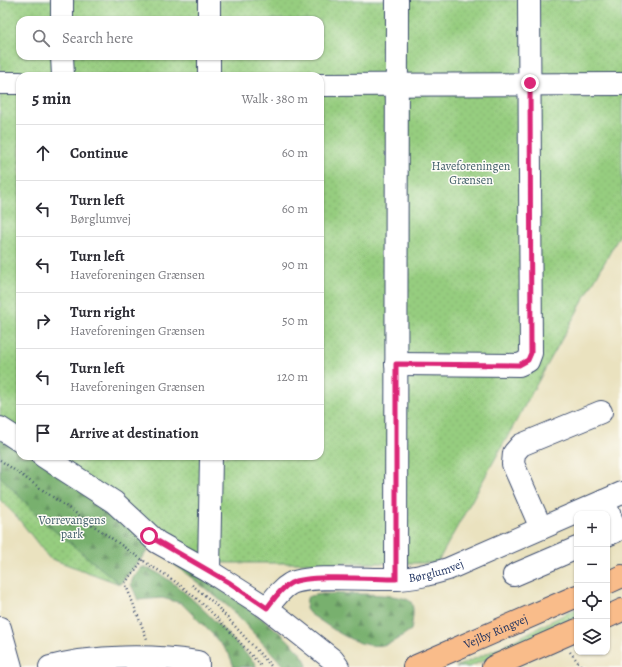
<!DOCTYPE html>
<meta charset="utf-8">
<style>
:root{--surface:#fff;--page:#f2f2f3;--text:#2b2b33;--muted:#7c7c81;--line:#e1e1e2}
body{margin:0;font-family:Alegreya,serif;background:var(--page);color:var(--text)}
.controls{position:absolute;right:12px;bottom:12px;display:grid;overflow:hidden;border-radius:8px;box-shadow:0 1px 3px #0004}
.controls button{width:36px;height:36px;display:grid;place-items:center;padding:0;border:0;border-bottom:1px solid var(--line);background:var(--surface);color:var(--text);font:20px sans-serif}
.stop{position:absolute;width:12px;height:12px;margin:-9px;border:3px solid #db2777;border-radius:50%;background:#fff}
.stop.end{background:#db2777;border-color:#fff;box-shadow:0 1px 4px #0008}
.list{margin:0;padding:0;list-style:none}
h2{display:flex;justify-content:space-between;align-items:center;height:52px;margin:0;padding:0 16px;font-size:17px}
h2 small{font-size:13px;font-weight:400;color:var(--muted)}
.list li{display:grid;grid-template-columns:26px 1fr auto;gap:12px;align-items:center;box-sizing:border-box;height:56px;padding:0 16px;border-top:1px solid var(--line)}
.list b{display:block;font-size:15px;white-space:nowrap}
.list p{margin:0;font-size:13px;white-space:nowrap;color:var(--muted)}
.list em{font-size:13px;font-style:normal;color:var(--muted)}
.icon{flex:none;width:22px;height:22px;fill:none;stroke:currentColor;stroke-width:2;stroke-linecap:round;stroke-linejoin:round}
.map{position:relative;flex:none;width:622px;height:667px;overflow:hidden}
.search{position:absolute;background:var(--surface);box-shadow:0 1px 3px #0004;left:16px;top:16px;width:308px;height:44px;display:flex;align-items:center;gap:10px;box-sizing:border-box;padding:0 14px;border-radius:12px;color:var(--muted);font-size:15px}
.panel{position:absolute;background:var(--surface);box-shadow:0 1px 3px #0004;left:16px;top:72px;width:308px;height:388px;border-radius:12px}
.map>svg:first-child{display:block}
.green{fill:url(#green-dots);stroke:#587e6e;fill-rule:evenodd}
.forest{fill:url(#forest-firs);stroke:#4a7066}
.lines{fill:none;stroke-linecap:round;stroke-linejoin:round}
.minor-casing{stroke:#3a4a6d;stroke-width:24}
.major-casing{stroke:#3a4a6d;stroke-width:24}
.path{stroke:#3a4a6d;stroke-width:2.5;stroke-dasharray:1 3;stroke-linecap:butt}
.minor{stroke:#fff;stroke-width:22}
.major{stroke:#f9bc8a;stroke-width:22}
.route{stroke:#db2777;stroke-width:5}
.labels{text-anchor:middle;stroke-width:3;stroke-linejoin:round;paint-order:stroke}
.park-label{font-size:12px;fill:#405e68;stroke:#fdfcf7}
.street-label{font-size:12px;fill:#1b2f5e;stroke:#fdfcf7}
</style>
<div class="map">
<svg width="622" height="667" viewBox="0 0 622 667">
<defs>
<pattern id="green-dots" width="8" height="8" patternUnits="userSpaceOnUse"><rect width="8" height="8" fill="#96cd7f"/><path d="M2 2h.1M6 6h.1" fill="none" stroke="#81b070" stroke-width="1.8" stroke-linecap="round"/></pattern>
<pattern id="forest-firs" width="22" height="20" patternUnits="userSpaceOnUse"><rect width="22" height="20" fill="#78b06e"/><path d="M5 1l3.5 6h-7zM16 11l3.5 6h-7z" fill="#62905e"/></pattern>
</defs>
<rect width="100%" height="100%" fill="#fdfcf7"/>
<filter id="ink" filterUnits="userSpaceOnUse"><feTurbulence type="fractalNoise" baseFrequency=".025" numOctaves="2"/><feDisplacementMap in="SourceGraphic" scale="8" xChannelSelector="R" yChannelSelector="G"/><feConvolveMatrix kernelMatrix="1 2 1 2 8 2 1 2 1" color-interpolation-filters="sRGB"/></filter>
<filter id="wash" filterUnits="userSpaceOnUse"><feTurbulence type="fractalNoise" baseFrequency=".012" numOctaves="4" result="noise"/><feDisplacementMap in="SourceGraphic" scale="16" xChannelSelector="R" yChannelSelector="G"/><feGaussianBlur stdDeviation="0.9" result="paint"/><feColorMatrix in="noise" values="0 0 0 0 0 0 0 0 0 0 0 0 0 0 0 0 0 1.4 0 .05"/><feComposite in="paint" operator="in"/></filter>
<g filter="url(#wash)">
<rect width="100%" height="100%" fill="#eae2bf"/>
<g class="green">
<path d="M0,0H622V231L437,563H216L157,536L56,456H320V76H20V433L0,420ZM20,20H320V56H20Z"/>
<polygon points="0,435 20,456 32,456 150,548 120,584 49,558 17,517 0,500"/>
<polygon points="577,608 577,620 469,667 456,667 501,647"/>
</g>
<g class="forest">
<polygon points="0,435 20,448 20,456 32,456 108,505 150,548 120,584 45,523 0,476"/>
<path d="M170,557C194,572 307,641 307,667H285L229,607L170,561Z"/>
<path d="M142,567C174,572 231,639 255,663L256,667H234L229,654L213,635L181,603L162,598L138,600L131,584L133,578Z"/>
<path d="M322,594C336,594 403,592 411,602C415,608 412,623 411,630C404,634 395,642 387,644C360,652 331,627 310,614L306,609L307,598L310,596Z"/>
</g>
</g>
<g filter="url(#ink)">
<g class="lines">
<g class="minor-casing">
<g id="minor">
<polyline points="62,0 62,20"/>
<polyline points="209,0 209,20"/>
<polyline points="62,56 63,76"/>
<polyline points="209,56 209,76"/>
<polyline points="0,83 20,83"/>
<polyline points="320,85 622,84"/>
<polyline points="396,364 519,365 528,361 531,353 529,0"/>
<polyline points="0,428 20,441"/>
<polyline points="43,456 114,502 157,542 209,571 267,608 333,660 338,667"/>
<polyline points="604,501 616,531 607,535"/>
<polyline points="541,528 513,464 514,453 521,445 601,412"/>
<polyline points="209,571 211,456"/>
<polyline points="514,575 577,548"/>
<polyline points="396,579 397,0"/>
<path id="s1" d="M267,608C274,599 281,589 290,584C309,574 371,580 394,579C413,579 431,574 448,569L622,493"/>
<polyline points="0,628 11,667"/>
<path d="M50,667C94,655 154,655 198,662V667"/>
</g>
</g>
<g class="major-casing">
<g id="major">
<polyline points="607,583 622,576"/>
<polyline points="607,617 622,610"/>
<path id="s2" d="M414,667L577,596"/>
<polyline points="493,667 577,630"/>
</g>
</g>
<g class="path">
<path d="M0,460L151,566C198,593 226,627 262,667"/>
<polyline points="143,560 125,583 147,639"/>
<polyline points="192,585 213,602 272,667"/>
<polyline points="570,652 582,667"/>
</g>
<use href="#minor" class="minor"/>
<use href="#major" class="major"/>
</g>
</g>
<g class="lines" filter="url(#ink)">
<path class="route" d="M149,536L230,583L267,608C274,599 281,588 291,583C309,574 372,579 396,579V364L519,365L528,360L531,353L530,83"/>
</g>
<g class="labels">
<g class="park-label">
<text x="471" y="170">Haveforeningen<tspan x="471" dy="14">Grænsen</tspan></text>
<text x="72" y="524">Vorrevangens<tspan x="72" dy="14">park</tspan></text>
</g>
<g class="street-label">
<text dy="4" stroke="none"><textPath href="#s1" startOffset="181">Børglumvej</textPath></text>
<text dy="4" stroke="none"><textPath href="#s2" startOffset="89">Vejlby Ringvej</textPath></text>
</g>
</g>
</svg>
<div class="controls">
<button>+</button>
<button>−</button>
<button><svg class="icon" aria-label="locate" viewBox="0 0 24 24"><circle cx="12" cy="12" r="6"/><path d="M12 2v4M12 18v4M2 12h4M18 12h4"/></svg></button>
<button><svg class="icon" aria-label="layers" viewBox="0 0 24 24"><path d="M12 4l9 5-9 5-9-5zM3 14l9 5 9-5"/></svg></button>
</div>
<div class="stop" style="left:149px;top:536px"></div>
<div class="stop end" style="left:530px;top:83px"></div>
<div class="search"><svg class="icon" aria-label="search" viewBox="0 0 24 24"><circle cx="10" cy="10" r="6"/><path d="M15 15l6 6"/></svg>Search here</div>
<section class="panel">
<h2>5 min<small>Walk · 380 m</small></h2>
<ul class="list">
<li><svg class="icon" aria-label="ahead" viewBox="0 0 24 24"><path d="M12 20V5M6 11l6-6 6 6"/></svg><div><b>Continue</b></div><em>60 m</em></li>
<li><svg class="icon" aria-label="left" viewBox="0 0 24 24"><path d="M17 20v-9H6M10 6l-5 5 5 5"/></svg><div><b>Turn left</b><p>Børglumvej</p></div><em>60 m</em></li>
<li><svg class="icon" aria-label="left" viewBox="0 0 24 24"><path d="M17 20v-9H6M10 6l-5 5 5 5"/></svg><div><b>Turn left</b><p>Haveforeningen Grænsen</p></div><em>90 m</em></li>
<li><svg class="icon" aria-label="right" viewBox="0 0 24 24"><path d="M7 20v-9h11M14 6l5 5-5 5"/></svg><div><b>Turn right</b><p>Haveforeningen Grænsen</p></div><em>50 m</em></li>
<li><svg class="icon" aria-label="left" viewBox="0 0 24 24"><path d="M17 20v-9H6M10 6l-5 5 5 5"/></svg><div><b>Turn left</b><p>Haveforeningen Grænsen</p></div><em>120 m</em></li>
<li><svg class="icon" aria-label="arrive" viewBox="0 0 24 24"><path d="M6 21V4h12l-3 4 3 4H6"/></svg><div><b>Arrive at destination</b></div></li>
</ul>
</section>
</div>
